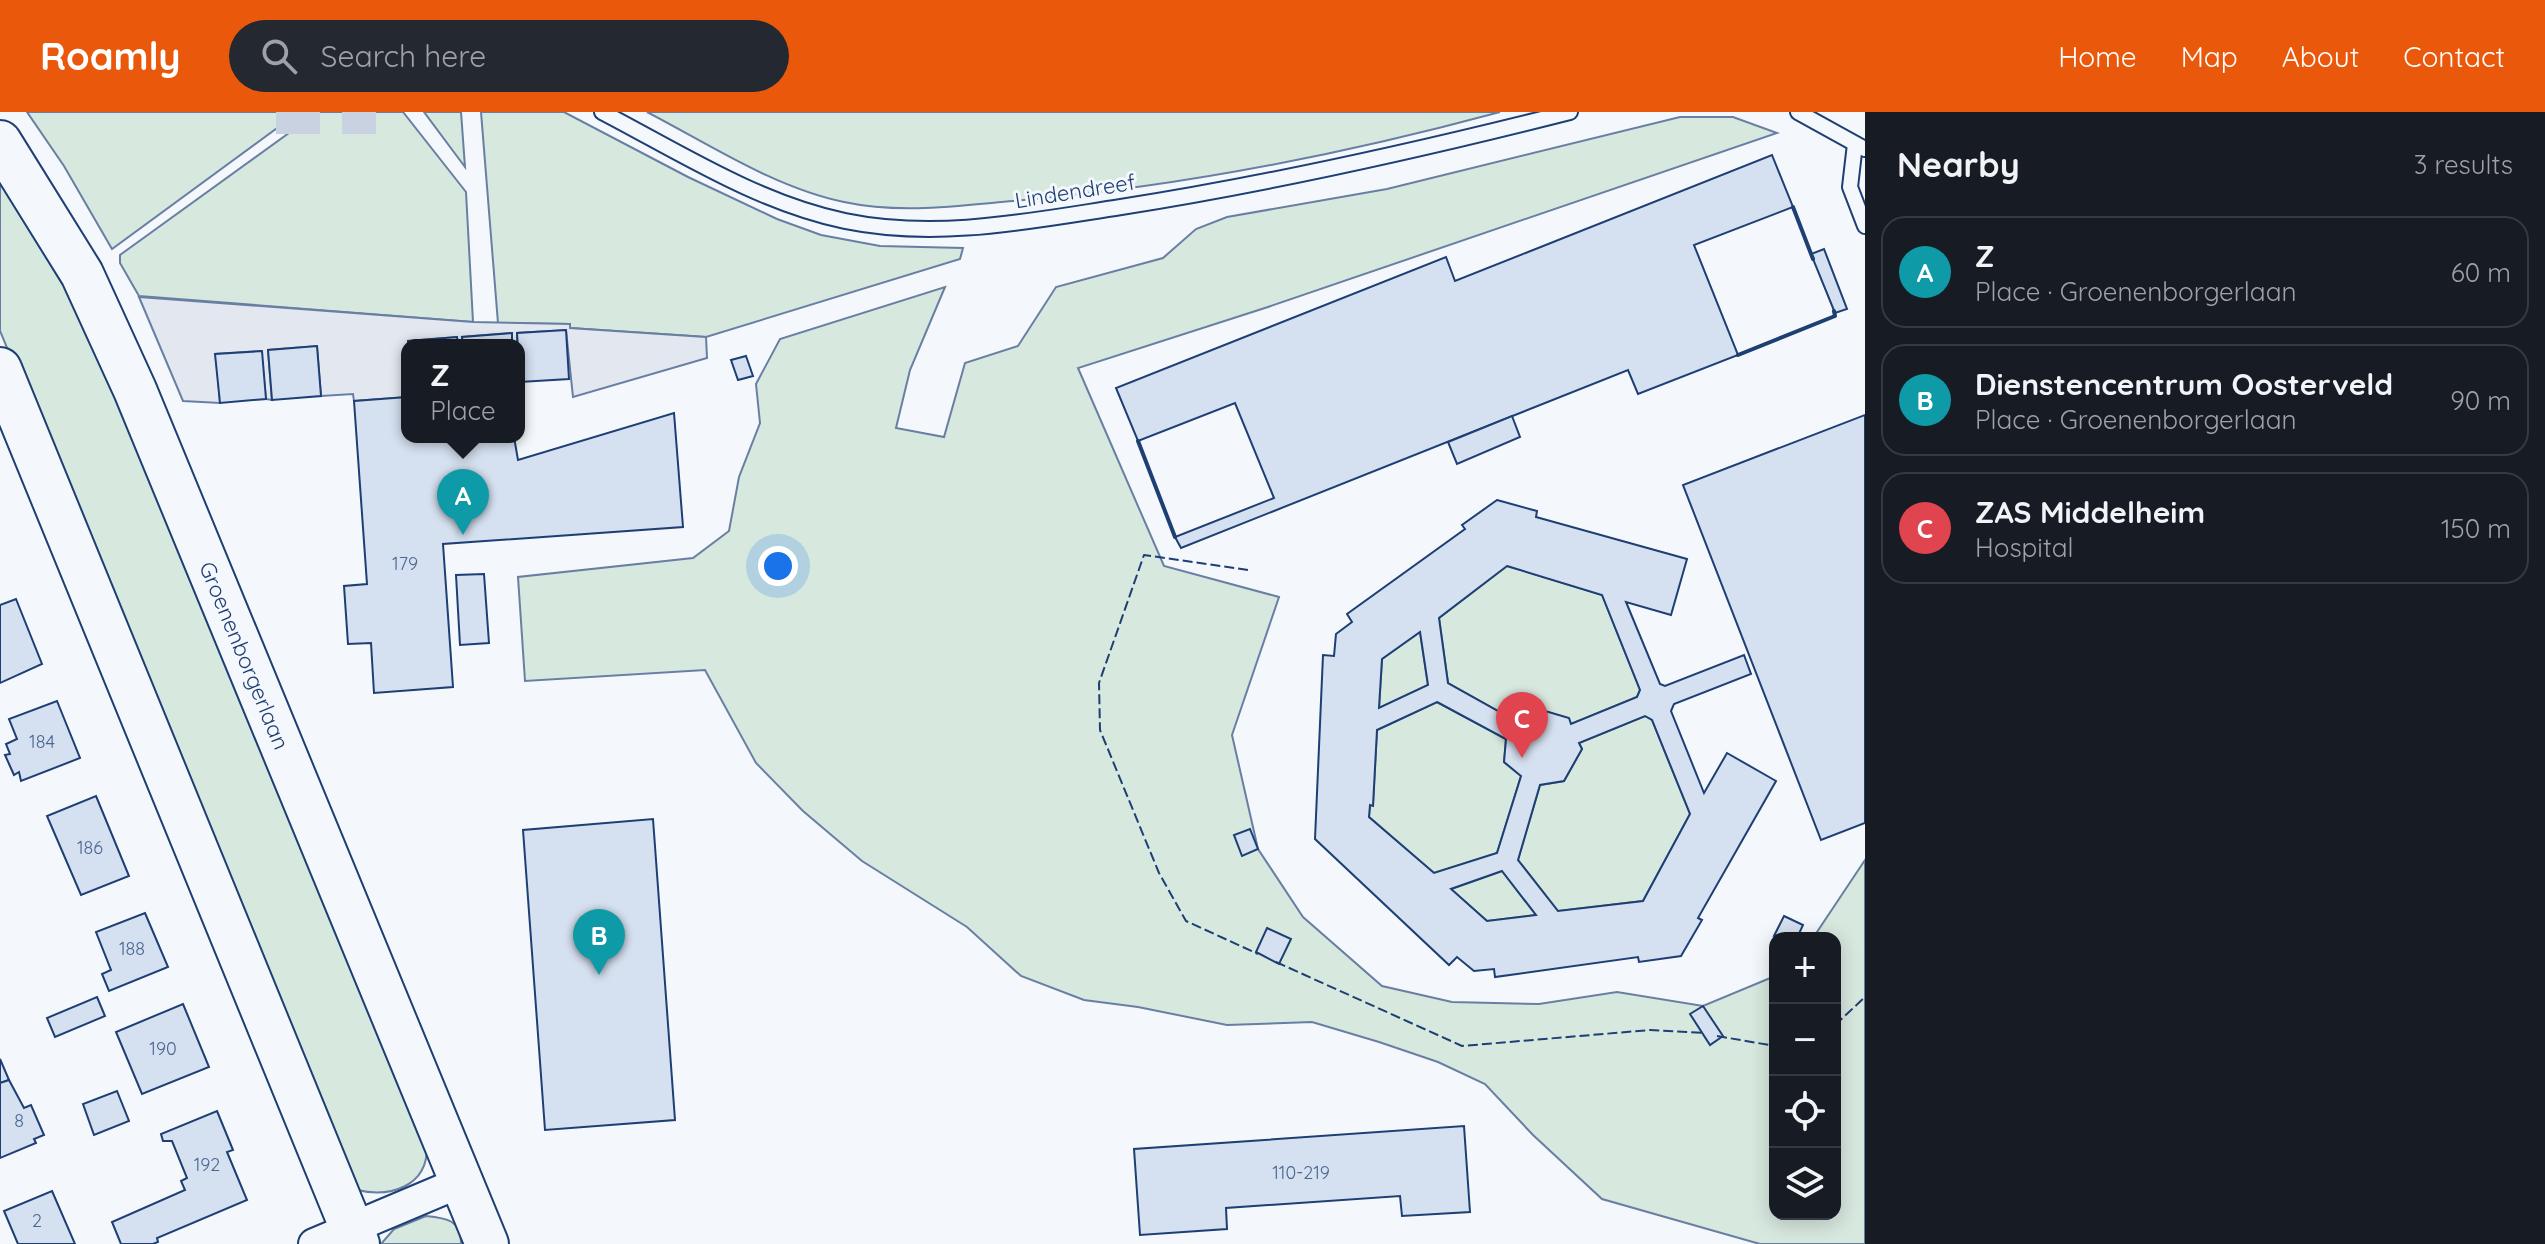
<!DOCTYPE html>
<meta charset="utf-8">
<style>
:root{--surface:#171b24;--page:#242831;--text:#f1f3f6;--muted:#9ea1a6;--line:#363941;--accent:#ea580c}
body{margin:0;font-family:Quicksand,sans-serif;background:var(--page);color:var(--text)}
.controls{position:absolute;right:24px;bottom:24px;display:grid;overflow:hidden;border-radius:16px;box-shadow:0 4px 20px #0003}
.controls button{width:72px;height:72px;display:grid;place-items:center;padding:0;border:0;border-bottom:2px solid var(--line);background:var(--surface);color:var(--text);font:40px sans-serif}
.you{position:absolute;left:778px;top:454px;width:28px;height:28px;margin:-20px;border:6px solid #fff;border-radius:50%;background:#1a73e8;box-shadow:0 0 0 12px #1a73e833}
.badge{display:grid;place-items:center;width:52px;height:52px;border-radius:50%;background:var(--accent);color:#fff;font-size:26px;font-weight:700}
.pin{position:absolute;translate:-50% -66px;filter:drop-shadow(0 2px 4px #0008)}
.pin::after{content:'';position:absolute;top:42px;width:28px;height:24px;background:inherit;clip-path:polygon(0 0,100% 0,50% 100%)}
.popup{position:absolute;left:401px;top:227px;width:124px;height:104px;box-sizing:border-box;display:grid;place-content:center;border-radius:16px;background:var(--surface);filter:drop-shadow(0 2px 6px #0005);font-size:26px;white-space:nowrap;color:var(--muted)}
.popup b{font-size:30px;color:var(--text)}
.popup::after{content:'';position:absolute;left:50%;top:100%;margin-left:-16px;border:16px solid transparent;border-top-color:var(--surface)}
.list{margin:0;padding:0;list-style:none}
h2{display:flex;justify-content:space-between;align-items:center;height:104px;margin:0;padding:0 32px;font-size:34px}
h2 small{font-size:26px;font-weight:400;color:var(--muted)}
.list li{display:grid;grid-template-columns:52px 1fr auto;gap:24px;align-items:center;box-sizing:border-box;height:112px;margin:0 16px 16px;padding:0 16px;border:2px solid var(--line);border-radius:24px}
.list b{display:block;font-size:30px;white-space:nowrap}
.list p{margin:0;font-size:26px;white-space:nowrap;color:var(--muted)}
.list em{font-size:26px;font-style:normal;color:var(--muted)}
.icon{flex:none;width:44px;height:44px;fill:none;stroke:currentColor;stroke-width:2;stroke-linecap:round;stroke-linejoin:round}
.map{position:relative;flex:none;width:1865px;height:1132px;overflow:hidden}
header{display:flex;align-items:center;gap:48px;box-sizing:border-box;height:112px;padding:0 40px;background:var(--accent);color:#fff}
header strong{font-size:38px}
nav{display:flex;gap:44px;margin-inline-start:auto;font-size:28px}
.search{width:560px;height:72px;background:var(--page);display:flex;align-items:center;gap:20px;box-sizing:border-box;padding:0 28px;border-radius:44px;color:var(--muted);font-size:30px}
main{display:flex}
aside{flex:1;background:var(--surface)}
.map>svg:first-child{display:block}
.green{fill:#d7e8df;stroke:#687fa3;stroke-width:2}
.parking{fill:#e3e8f0;stroke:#687fa3;stroke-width:2}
.building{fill:#d5e0f0;stroke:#1d3f73;stroke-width:2;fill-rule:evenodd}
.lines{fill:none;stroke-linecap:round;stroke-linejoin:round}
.highway-tunnel{stroke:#c9d2e0;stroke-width:44;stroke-dasharray:44 22;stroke-linecap:butt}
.lane-casing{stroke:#1d3f73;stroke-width:18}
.street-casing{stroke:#1d3f73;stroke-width:34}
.secondary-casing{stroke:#1d3f73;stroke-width:46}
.lane{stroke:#f4f7fb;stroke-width:14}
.street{stroke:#f4f7fb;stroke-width:30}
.secondary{stroke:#f4f7fb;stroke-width:42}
.fence{stroke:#1d3f73;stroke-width:2;stroke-dasharray:10 4;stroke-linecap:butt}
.wall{stroke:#1d3f73;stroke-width:4}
.labels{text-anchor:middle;stroke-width:6;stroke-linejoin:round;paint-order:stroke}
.number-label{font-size:18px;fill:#4b6792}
.street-label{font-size:22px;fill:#1d3f73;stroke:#f4f7fb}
</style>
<header>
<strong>Roamly</strong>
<div class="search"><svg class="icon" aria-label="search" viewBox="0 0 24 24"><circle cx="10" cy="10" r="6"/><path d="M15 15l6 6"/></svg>Search here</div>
<nav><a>Home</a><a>Map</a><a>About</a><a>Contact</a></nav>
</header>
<main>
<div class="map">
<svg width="1865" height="1132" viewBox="0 0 1865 1132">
<rect width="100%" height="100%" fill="#f4f7fb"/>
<g class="green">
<polygon points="27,0 299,0 112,137 64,54"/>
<polygon points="318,0 403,0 466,80 473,210 139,184 120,151 120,143"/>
<polygon points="424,0 461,0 465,55"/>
<polygon points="481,0 564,0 688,65 777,107 821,123 880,134 963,136 960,147 706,225 570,216 569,212 498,211"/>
<path d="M647,0H1500C1341,43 1178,75 1013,89C957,94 900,102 844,90C775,76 709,32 647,0Z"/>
<polygon points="1680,5 1733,5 1777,21 1268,195 1078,256 1164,454 1279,485 1232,623 1258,737 1303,805 1382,874 1452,890 1539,892 1617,880 1703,894 1775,864 1775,1102 1835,1102 1835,826 1813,826 1865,748 1865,1132 1760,1132 1602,1087 1533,1023 1485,972 1438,950 1379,930 1312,910 1227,913 1138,895 1084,888 1021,864 967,815 862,749 803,699 756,651 705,558 525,569 518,465 693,446 729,419 739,365 760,311 756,272 780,227 945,175 910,258 896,316 944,325 965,251 1018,234 1056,175 1163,146 1196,117 1227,105 1387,77"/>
<path d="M0,59L88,210L427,1034C428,1074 391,1086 357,1078L0,219Z"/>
<polygon points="1507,454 1602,483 1640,578 1637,585 1571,612 1568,606 1535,596 1516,609 1448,571 1439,506"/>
<polygon points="1420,520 1428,573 1379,596 1382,547"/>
<polygon points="1437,590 1506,627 1504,650 1521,664 1497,741 1434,761 1369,705 1370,693 1373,693 1377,618"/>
<polygon points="1645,604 1652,608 1690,702 1643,789 1558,799 1518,748 1540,673 1564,669 1582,637 1579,631"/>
<polygon points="1502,759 1536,803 1487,809 1451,777"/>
<path d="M426,1104C446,1106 462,1108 461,1132H381L394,1117Z"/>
</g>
<polygon class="parking" points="139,185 473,210 570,212 570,216 706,225 707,246 573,285 566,218 517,221 517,233 512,233 511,221 462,225 463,233 458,233 457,225 409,229 407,285 354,289 353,282 321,284 317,234 268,238 272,288 266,287 261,239 216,242 220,291 183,289"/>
<g class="building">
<polygon points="1772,43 1793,95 1694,133 1738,243 1638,282 1628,258 1181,436 1175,425 1274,386 1235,291 1138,329 1116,276 1446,145 1455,169"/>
<polygon points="1824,137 1847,197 1835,201 1811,142"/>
<polygon points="566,218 569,267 520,270 517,221"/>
<polygon points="512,221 512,233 463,233 462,225"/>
<polygon points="457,225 458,233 408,233 408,229"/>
<polygon points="317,234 321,284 272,288 268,238"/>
<polygon points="262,239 266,287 220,291 215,242"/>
<polygon points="746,244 753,264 738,268 731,248"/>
<polygon points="407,285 407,325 514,325 518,348 674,301 683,415 443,432 453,575 374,581 371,531 348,532 344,474 367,472 354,289"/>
<polygon points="1865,303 1865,711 1821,728 1683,373"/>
<polygon points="1512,304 1520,325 1457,352 1448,330"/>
<path d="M1497,388L1537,399L1536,405L1687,447L1671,503L1626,490L1660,572L1665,574L1744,543L1751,562L1674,592L1671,599L1704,681L1727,641L1776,669L1698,806L1702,808L1681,844L1639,850L1638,845L1495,865L1494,857L1474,859L1457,845L1449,853L1315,727L1323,543L1334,544L1336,522L1352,510L1347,502L1465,417L1462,413ZM1507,454L1602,483L1640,578L1637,585L1571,612L1569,606L1535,596L1516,609L1448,571L1439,506ZM1420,520L1428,573L1379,596L1382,547ZM1437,590L1506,627L1504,650L1521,664L1497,741L1434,761L1369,705L1370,693L1373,694L1377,618ZM1645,604L1652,608L1690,702L1643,789L1558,799L1518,748L1540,673L1564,669L1582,637L1579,631ZM1502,759L1536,803L1487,809L1451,777Z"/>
<polygon points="484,462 489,531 460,533 456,463"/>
<polygon points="16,487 42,552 0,571 0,493"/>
<polygon points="57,589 80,646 21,669 19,660 14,663 5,643 10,642 6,632 17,627 9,607"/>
<polygon points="96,684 129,764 81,783 47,704"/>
<polygon points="653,707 675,1008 545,1018 523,718"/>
<polygon points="1250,717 1258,737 1242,744 1234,723"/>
<polygon points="145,801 168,855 109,879 102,862 111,858 96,820"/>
<polygon points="1784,804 1803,813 1797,826 1774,824"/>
<polygon points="1267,816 1291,827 1279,852 1256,840"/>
<polygon points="97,885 105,904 55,925 47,906"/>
<polygon points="183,892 209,955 142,982 116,920"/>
<polygon points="1703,894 1723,924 1710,933 1690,902"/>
<polygon points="0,947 9,968 0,971"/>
<polygon points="9,968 24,996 31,993 44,1023 34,1027 36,1031 0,1046 0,971"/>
<polygon points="117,979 129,1009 94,1023 83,992"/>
<polygon points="217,999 233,1038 227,1040 247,1088 157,1126 158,1130 153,1132 121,1132 112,1110 185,1078 181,1069 187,1066 172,1029 163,1029 161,1022"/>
<polygon points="1464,1014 1470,1100 1402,1104 1400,1084 1226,1096 1227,1117 1140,1123 1134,1037"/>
<polygon points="52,1079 75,1132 18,1132 4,1099"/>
</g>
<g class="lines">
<polyline class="highway-tunnel" points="276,0 376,0"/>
<g class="lane-casing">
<g id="lane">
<path d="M602,0C679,40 758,91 845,109C937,128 1029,109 1121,95C1274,71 1420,38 1570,0"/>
<polyline points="1798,0 1865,37"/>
<polyline points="1855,32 1850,75 1865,114"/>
</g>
</g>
<g class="street-casing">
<polyline id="street" points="314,1132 461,1070"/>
</g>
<g class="secondary-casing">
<g id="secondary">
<path id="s1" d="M0,30L82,162L135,278L487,1132"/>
<polyline points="0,257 358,1132"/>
</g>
</g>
<use href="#lane" class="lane"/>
<use href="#street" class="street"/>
<use href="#secondary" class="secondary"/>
<g class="fence">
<polyline points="1248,458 1144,443 1099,571 1100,618 1159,761 1186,809 1258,842"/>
<polyline points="1276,850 1462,934 1650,918 1705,921"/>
<polyline points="1835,913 1865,885"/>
<polyline points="1717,924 1775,934"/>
</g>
<g class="wall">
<polyline points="1793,95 1813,147"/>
<polyline points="1738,243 1835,204 1834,199"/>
<polyline points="1138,329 1175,425"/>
</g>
</g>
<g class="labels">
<g class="number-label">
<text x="405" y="458">179</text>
<text x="42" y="636">184</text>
<text x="90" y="742">186</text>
<text x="132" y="843">188</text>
<text x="163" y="943">190</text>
<text x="19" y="1015">8</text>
<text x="207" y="1059">192</text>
<text x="1301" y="1067">110-219</text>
<text x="37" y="1115">2</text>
</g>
<g class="street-label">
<text transform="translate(1075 79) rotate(-9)" y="8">Lindendreef</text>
<text dy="8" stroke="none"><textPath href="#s1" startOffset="570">Groenenborgerlaan</textPath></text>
</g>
</g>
</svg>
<div class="controls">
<button>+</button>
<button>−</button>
<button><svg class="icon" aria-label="locate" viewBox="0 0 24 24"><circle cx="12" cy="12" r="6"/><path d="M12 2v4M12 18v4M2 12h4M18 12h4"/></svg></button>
<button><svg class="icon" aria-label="layers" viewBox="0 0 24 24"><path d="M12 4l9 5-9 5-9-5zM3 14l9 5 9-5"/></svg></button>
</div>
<div class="you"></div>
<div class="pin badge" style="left:463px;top:423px;background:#0f9aa8">A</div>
<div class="popup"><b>Z</b>Place</div>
<div class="pin badge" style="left:599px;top:863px;background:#0f9aa8">B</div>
<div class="pin badge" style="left:1522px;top:646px;background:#e0444e">C</div>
</div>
<aside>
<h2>Nearby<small>3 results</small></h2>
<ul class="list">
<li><span class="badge" style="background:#0f9aa8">A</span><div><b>Z</b><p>Place · Groenenborgerlaan</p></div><em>60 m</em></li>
<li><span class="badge" style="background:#0f9aa8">B</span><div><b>Dienstencentrum Oosterveld</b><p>Place · Groenenborgerlaan</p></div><em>90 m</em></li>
<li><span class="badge" style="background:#e0444e">C</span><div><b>ZAS Middelheim</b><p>Hospital</p></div><em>150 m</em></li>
</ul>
</aside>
</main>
